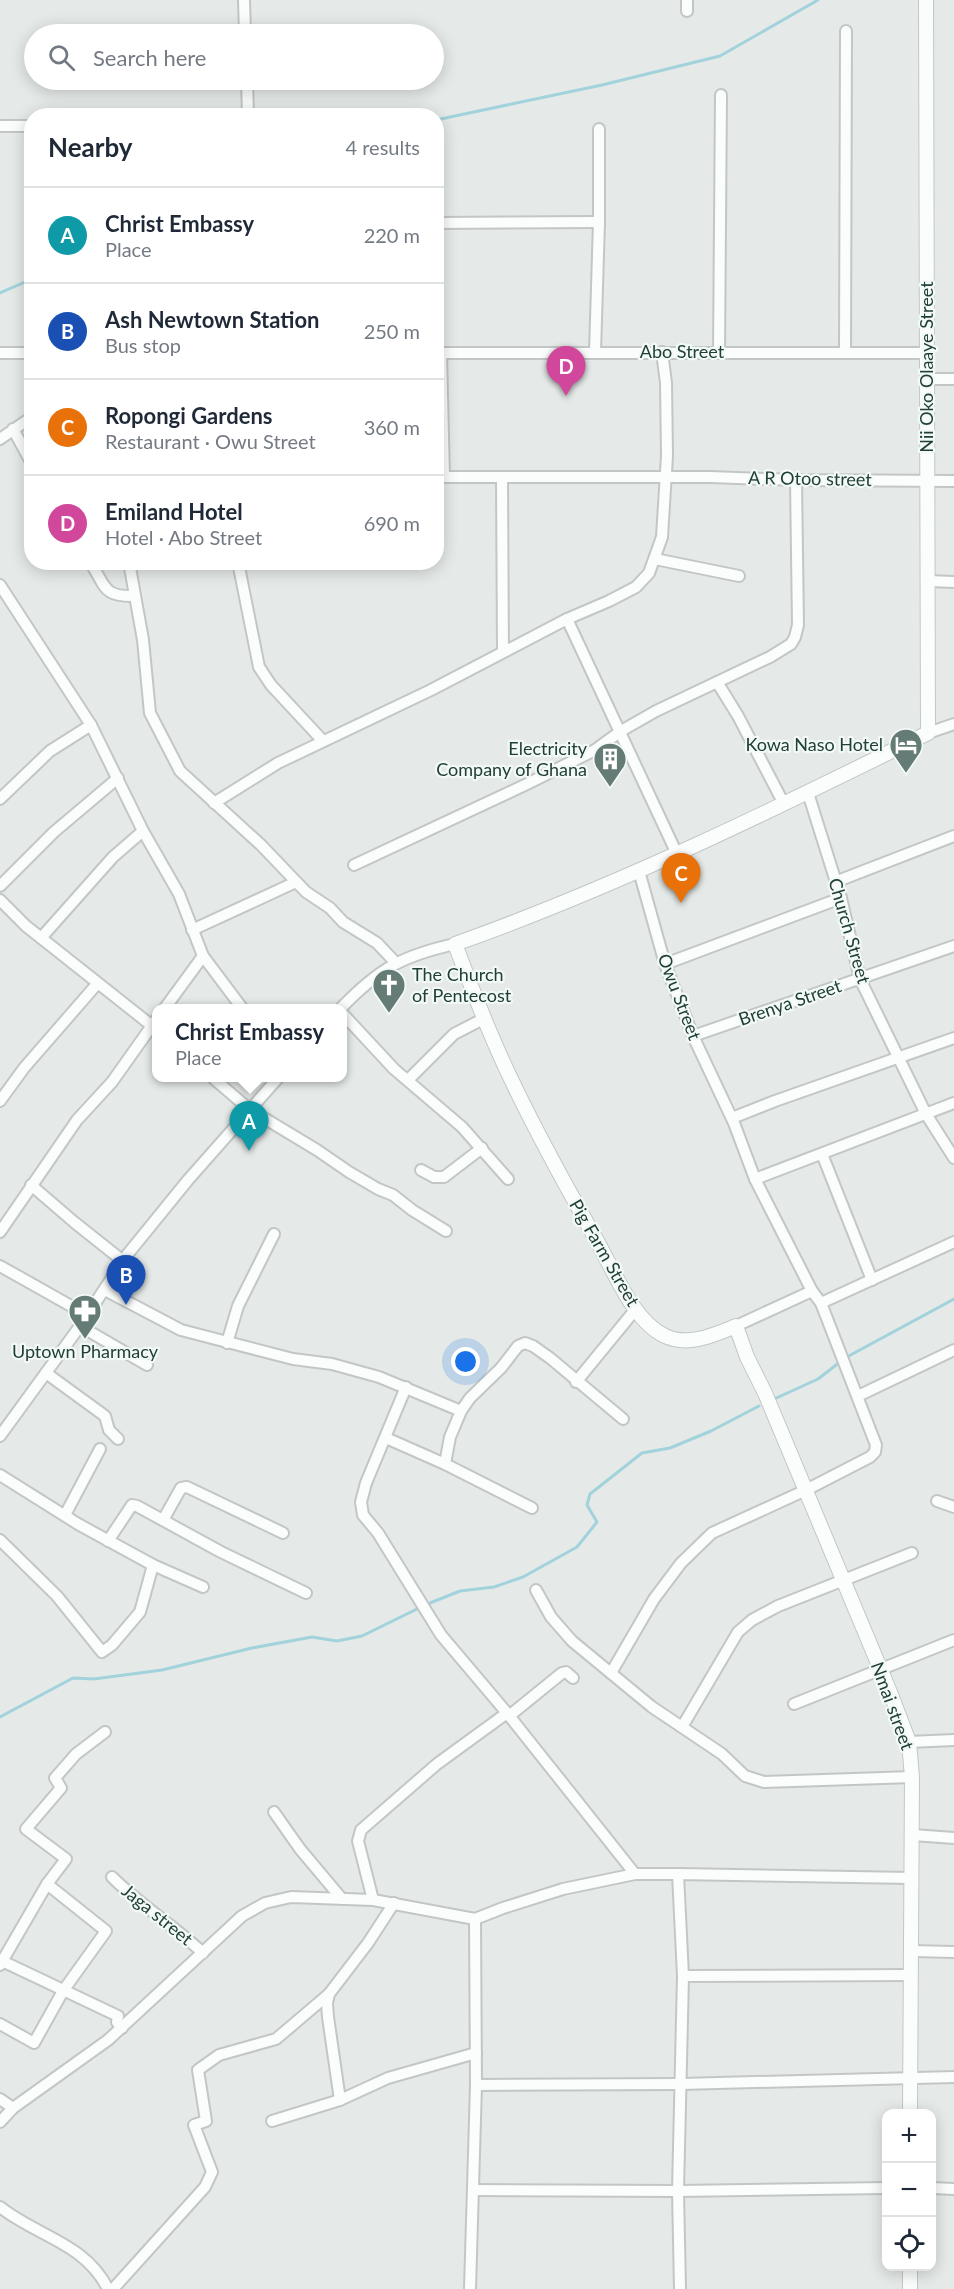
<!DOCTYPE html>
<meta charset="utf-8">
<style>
:root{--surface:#fff;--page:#f6f6f7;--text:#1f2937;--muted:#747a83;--line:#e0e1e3;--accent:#db2777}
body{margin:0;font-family:Lato,sans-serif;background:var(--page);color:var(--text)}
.controls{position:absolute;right:18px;bottom:18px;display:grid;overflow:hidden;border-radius:12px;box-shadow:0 3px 15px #0003}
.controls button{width:54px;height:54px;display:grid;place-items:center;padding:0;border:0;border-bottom:2px solid var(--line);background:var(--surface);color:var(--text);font:30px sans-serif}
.you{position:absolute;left:466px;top:1362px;width:21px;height:21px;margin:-15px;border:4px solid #fff;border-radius:50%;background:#1a73e8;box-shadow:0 0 0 9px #1a73e833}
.badge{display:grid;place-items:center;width:39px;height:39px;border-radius:50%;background:var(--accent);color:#fff;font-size:20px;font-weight:700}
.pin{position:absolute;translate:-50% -50px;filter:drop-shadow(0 2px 3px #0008)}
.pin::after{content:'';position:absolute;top:32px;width:21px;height:18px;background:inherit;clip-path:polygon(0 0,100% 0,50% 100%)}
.popup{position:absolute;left:152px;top:1004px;width:195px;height:78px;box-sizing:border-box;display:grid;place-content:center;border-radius:12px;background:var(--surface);filter:drop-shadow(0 2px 4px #0005);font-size:20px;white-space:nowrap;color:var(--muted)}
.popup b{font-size:22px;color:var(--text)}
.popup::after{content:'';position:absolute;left:50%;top:100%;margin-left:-12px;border:12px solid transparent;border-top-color:var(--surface)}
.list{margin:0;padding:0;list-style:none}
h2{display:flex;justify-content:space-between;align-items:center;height:78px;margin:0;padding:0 24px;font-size:26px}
h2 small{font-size:20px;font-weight:400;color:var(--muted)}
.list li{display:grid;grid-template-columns:39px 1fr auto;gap:18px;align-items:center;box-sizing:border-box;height:96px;padding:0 24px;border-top:2px solid var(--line)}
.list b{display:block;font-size:22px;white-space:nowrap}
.list p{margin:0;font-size:20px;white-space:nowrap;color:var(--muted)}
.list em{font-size:20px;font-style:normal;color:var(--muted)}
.icon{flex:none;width:33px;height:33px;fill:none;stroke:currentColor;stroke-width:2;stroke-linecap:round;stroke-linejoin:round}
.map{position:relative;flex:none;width:954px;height:2289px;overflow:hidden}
.search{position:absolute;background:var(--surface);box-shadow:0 3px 15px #0003;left:24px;top:24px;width:420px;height:66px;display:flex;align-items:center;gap:15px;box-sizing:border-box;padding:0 21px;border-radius:33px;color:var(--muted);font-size:22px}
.panel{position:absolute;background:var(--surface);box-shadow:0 3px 15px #0003;left:24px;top:108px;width:420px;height:462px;border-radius:24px}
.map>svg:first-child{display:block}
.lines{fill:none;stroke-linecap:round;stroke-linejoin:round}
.stream{stroke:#a2d2db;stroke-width:3}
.street-casing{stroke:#c2c7c5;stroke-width:14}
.secondary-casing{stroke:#c0c8c5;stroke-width:16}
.street{stroke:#fbfcfc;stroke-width:10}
.secondary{stroke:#fbfcfc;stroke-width:14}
.labels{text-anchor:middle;stroke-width:4.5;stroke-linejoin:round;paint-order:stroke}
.street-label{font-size:18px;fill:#203f37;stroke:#f2f9f6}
.poi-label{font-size:18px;fill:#203f37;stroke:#f2f9f6;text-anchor:end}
</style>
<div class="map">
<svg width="954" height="2289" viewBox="0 0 954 2289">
<rect width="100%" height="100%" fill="#e5eae8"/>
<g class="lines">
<g class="stream">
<polyline points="436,120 602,85 720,56 818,0"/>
<polyline points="0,293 32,279"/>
<polyline points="845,1358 954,1299"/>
<polyline points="772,1400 818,1379 840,1362"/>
<polyline points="430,1603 460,1591 494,1587 523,1577 577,1547 597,1522 587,1505 590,1494 642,1453 670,1448 711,1431 759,1406"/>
<polyline points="0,1717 73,1678 94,1679 162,1670 252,1648 312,1637 337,1641 362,1636 419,1608"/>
</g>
<g class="street-casing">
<g id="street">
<polyline points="244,0 245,34"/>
<polyline points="687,11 687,0"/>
<polyline points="247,80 248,116"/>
<polyline points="0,126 32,126"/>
<polyline points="436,223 599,222"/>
<polyline points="595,352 599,222 599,129"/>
<polyline points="719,352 721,95"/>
<polyline points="0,353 32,353"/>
<polyline points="436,353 927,353"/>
<polyline points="441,353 444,477"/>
<polyline points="845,353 846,31"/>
<polyline points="927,379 954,379"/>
<polyline points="13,429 32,464"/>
<polyline points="0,439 32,417"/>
<polyline points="436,477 710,477 796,480 954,481"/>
<polyline points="502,478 503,652"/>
<polyline points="655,559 739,576"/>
<path d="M90,562C106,586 102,597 135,596"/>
<polyline points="129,562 143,640 150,713 180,771 261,845 306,892 330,908 343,922 377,943 395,962"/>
<polyline points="238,562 259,667 271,685 323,741"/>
<polyline points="928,581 954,582"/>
<polyline points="0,585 91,725 143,831 179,894 203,956 242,1008"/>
<polyline points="567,619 677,854"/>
<polyline points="717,682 738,716 784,804"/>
<polyline points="928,733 954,724"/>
<polyline points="808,793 841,898 860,979 926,1114 954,1158"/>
<polyline points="0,799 50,751 91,725"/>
<polyline points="214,803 278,763 431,690 567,619 609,601 636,587 649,573 662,537 667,456 666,383 662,352"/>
<polyline points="354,865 527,784 595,750 621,731 656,711 770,657 791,644 795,637 798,625 796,480"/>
<polyline points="639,871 665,964 693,1036 734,1123 755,1179 812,1291 736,1326"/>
<polyline points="835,882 954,836"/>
<polyline points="0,886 54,832 118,778"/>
<polyline points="0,900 26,926 156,1029"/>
<polyline points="192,930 296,882"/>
<polyline points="41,938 113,857 143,831"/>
<polyline points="665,964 841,898"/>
<polyline points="165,1008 203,956"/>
<path d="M341,1008C379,969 401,956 455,944"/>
<polyline points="342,1013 394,1069 462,1127 508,1179"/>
<polyline points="693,1036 954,946"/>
<polyline points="213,1078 249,1109 317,1150 349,1172 378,1189 393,1195 412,1210 446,1231"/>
<polyline points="408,1080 454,1034 485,1018"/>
<polyline points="0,1101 24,1068 97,984"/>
<polyline points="732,1118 775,1101 954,1038"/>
<polyline points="822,1154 872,1280"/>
<polyline points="421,1170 434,1177 444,1177 482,1148"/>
<polyline points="755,1179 954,1103"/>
<polyline points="31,1185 74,1222 123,1261"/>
<polyline points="0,1232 77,1120 112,1082 156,1020"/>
<polyline points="0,1266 87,1315"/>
<polyline points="105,1290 181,1330 293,1359 332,1364 379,1377 461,1411"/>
<polyline points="821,1303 954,1242"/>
<polyline points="80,1326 147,1365"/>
<polyline points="227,1343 238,1306 274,1234"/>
<polyline points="46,1373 105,1416 109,1430 118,1439"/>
<polyline points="576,1382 635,1310"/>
<polyline points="406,1387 366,1483 361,1502 363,1515 378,1533 441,1635 507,1713 635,1874 678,1874"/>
<polyline points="858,1396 954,1350"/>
<polyline points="0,1436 80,1326 127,1255 188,1180 278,1078"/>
<polyline points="386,1438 445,1464 532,1508"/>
<polyline points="445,1464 450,1437 461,1411 470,1398 501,1368 518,1346 525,1343 533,1346 550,1358 623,1419"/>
<polyline points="0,1475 78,1524 153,1565 203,1587"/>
<polyline points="937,1501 954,1507"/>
<polyline points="65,1515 100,1449"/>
<polyline points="163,1520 181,1488 187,1487 283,1533"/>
<polyline points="0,1540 57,1596 102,1652 112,1645 140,1612 153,1565"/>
<polyline points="108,1541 132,1505 137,1506 221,1552 306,1593"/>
<polyline points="536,1590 551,1617 572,1641 652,1707 722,1754 745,1776 764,1782 912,1777"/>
<polyline points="611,1673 654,1599 681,1563 712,1533 806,1490 870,1457 875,1452 876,1445 821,1303 812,1291"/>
<polyline points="794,1704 954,1640"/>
<polyline points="509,1716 562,1673 566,1672 573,1678"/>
<polyline points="682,1727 738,1632 752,1620 778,1606 912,1553"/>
<polyline points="909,1742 954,1740"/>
<polyline points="274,1812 300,1849 342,1899"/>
<polyline points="913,1835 954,1838"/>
<path d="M112,1877C140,1905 174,1926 203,1953"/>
<polyline points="373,1900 358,1841 361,1830 437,1764 507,1713"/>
<polyline points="912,1951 954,1952"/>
<polyline points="0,1960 118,2016 117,2022 122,2028"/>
<polyline points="0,1965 47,1884 66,1859 26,1829 61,1788 55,1778 76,1754 105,1732"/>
<polyline points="683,1976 678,1874 912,1878"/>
<polyline points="0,2024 34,2043 63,1991 106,1931 47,1884"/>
<polyline points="476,2085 681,2084 954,2077"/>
<polyline points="0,2099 13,2108"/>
<polyline points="340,2100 328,2017 327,2003 329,1994 368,1943 394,1903"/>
<polyline points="272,2121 340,2100 388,2078 476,2053"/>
<polyline points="0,2122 13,2108 108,2040 242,1916 265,1903 291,1897 373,1900 475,1919 503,1908 563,1889 635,1874"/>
<polyline points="932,2188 954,2189"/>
<polyline points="473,2190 678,2191 886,2188"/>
<path d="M0,2207C38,2237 85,2243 108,2289"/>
<polyline points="113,2289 205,2187 212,2172 194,2125 206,2121 198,2070 219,2055 276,2039 329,1994"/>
<polyline points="470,2289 476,2085 475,1919"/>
<polyline points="680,2289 678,2191 683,1976 910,1975"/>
</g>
</g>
<g class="secondary-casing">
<g id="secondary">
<path d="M910,2114L912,1777L909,1742L890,1692L765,1393L747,1357L736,1326C714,1335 688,1347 665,1336C633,1321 614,1271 597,1241C567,1188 537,1134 511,1079C490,1036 472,989 455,944C618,886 773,810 928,733L926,0"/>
<polyline points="910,2266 910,2289"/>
</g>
</g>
<use href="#street" class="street"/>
<use href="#secondary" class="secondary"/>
</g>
<defs>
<g id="hotel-pin" transform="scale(1.725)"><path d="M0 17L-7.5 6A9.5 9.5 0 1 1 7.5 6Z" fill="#657b75" stroke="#f2f9f6"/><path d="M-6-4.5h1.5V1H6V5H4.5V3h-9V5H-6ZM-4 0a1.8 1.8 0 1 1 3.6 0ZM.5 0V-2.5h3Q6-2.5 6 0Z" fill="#fff"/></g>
<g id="building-pin" transform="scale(1.725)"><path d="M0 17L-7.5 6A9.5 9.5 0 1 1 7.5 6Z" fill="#657b75" stroke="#f2f9f6"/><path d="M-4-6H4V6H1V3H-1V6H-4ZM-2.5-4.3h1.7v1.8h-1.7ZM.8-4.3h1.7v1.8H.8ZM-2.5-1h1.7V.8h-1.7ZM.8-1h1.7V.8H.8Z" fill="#fff"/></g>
<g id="church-pin" transform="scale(1.725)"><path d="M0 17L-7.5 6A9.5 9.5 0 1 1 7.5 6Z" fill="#657b75" stroke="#f2f9f6"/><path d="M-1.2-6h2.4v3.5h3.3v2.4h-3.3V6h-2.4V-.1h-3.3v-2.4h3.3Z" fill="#fff"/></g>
<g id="pharmacy-pin" transform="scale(1.725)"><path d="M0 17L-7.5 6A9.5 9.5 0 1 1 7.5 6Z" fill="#657b75" stroke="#f2f9f6"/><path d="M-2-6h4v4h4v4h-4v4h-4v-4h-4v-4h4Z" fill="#fff"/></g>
</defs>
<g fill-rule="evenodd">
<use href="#hotel-pin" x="906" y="745"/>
<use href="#building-pin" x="610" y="759"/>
<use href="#church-pin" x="389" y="985"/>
<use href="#pharmacy-pin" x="85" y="1311"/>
</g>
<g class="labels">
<g class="street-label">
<text x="682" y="358">Abo Street</text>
<text transform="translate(927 367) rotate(-90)" y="6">Nii Oko Olaaye Street</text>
<text transform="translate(810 479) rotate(1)" y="6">A R Otoo street</text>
<text transform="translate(849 931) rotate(74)" y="6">Church Street</text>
<text transform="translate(679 997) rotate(69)" y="6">Owu Street</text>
<text transform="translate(790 1003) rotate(-19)" y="6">Brenya Street</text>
<text transform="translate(604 1253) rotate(60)" y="6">Pig Farm Street</text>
<text transform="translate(892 1706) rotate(70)" y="6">Nmai street</text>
<text transform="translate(157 1915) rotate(39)" y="6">Jaga street</text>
</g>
<g class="poi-label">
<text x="883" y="751">Kowa Naso Hotel</text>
<text x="587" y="755">Electricity<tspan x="587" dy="21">Company of Ghana</tspan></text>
<text x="412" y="981" text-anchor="start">The Church<tspan x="412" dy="21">of Pentecost</tspan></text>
<text x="85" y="1358" text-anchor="middle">Uptown Pharmacy</text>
</g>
</g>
</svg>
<div class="controls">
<button>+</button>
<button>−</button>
<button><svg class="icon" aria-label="locate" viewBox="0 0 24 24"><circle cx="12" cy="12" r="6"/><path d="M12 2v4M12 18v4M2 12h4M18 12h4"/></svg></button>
</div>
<div class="you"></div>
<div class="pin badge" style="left:249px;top:1151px;background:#0f9aa8">A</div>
<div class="popup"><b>Christ Embassy</b>Place</div>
<div class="pin badge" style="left:126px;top:1305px;background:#1a4fb4">B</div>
<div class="pin badge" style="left:681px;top:903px;background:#e8710a">C</div>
<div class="pin badge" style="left:566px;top:396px;background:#d1479c">D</div>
<div class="search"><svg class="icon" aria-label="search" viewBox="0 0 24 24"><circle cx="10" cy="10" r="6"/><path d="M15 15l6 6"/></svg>Search here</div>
<section class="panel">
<h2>Nearby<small>4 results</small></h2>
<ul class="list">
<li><span class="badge" style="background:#0f9aa8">A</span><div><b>Christ Embassy</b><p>Place</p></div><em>220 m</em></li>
<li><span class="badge" style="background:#1a4fb4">B</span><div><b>Ash Newtown Station</b><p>Bus stop</p></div><em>250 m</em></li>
<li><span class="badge" style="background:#e8710a">C</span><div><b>Ropongi Gardens</b><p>Restaurant · Owu Street</p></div><em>360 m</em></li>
<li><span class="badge" style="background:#d1479c">D</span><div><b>Emiland Hotel</b><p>Hotel · Abo Street</p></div><em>690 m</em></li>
</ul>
</section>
</div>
